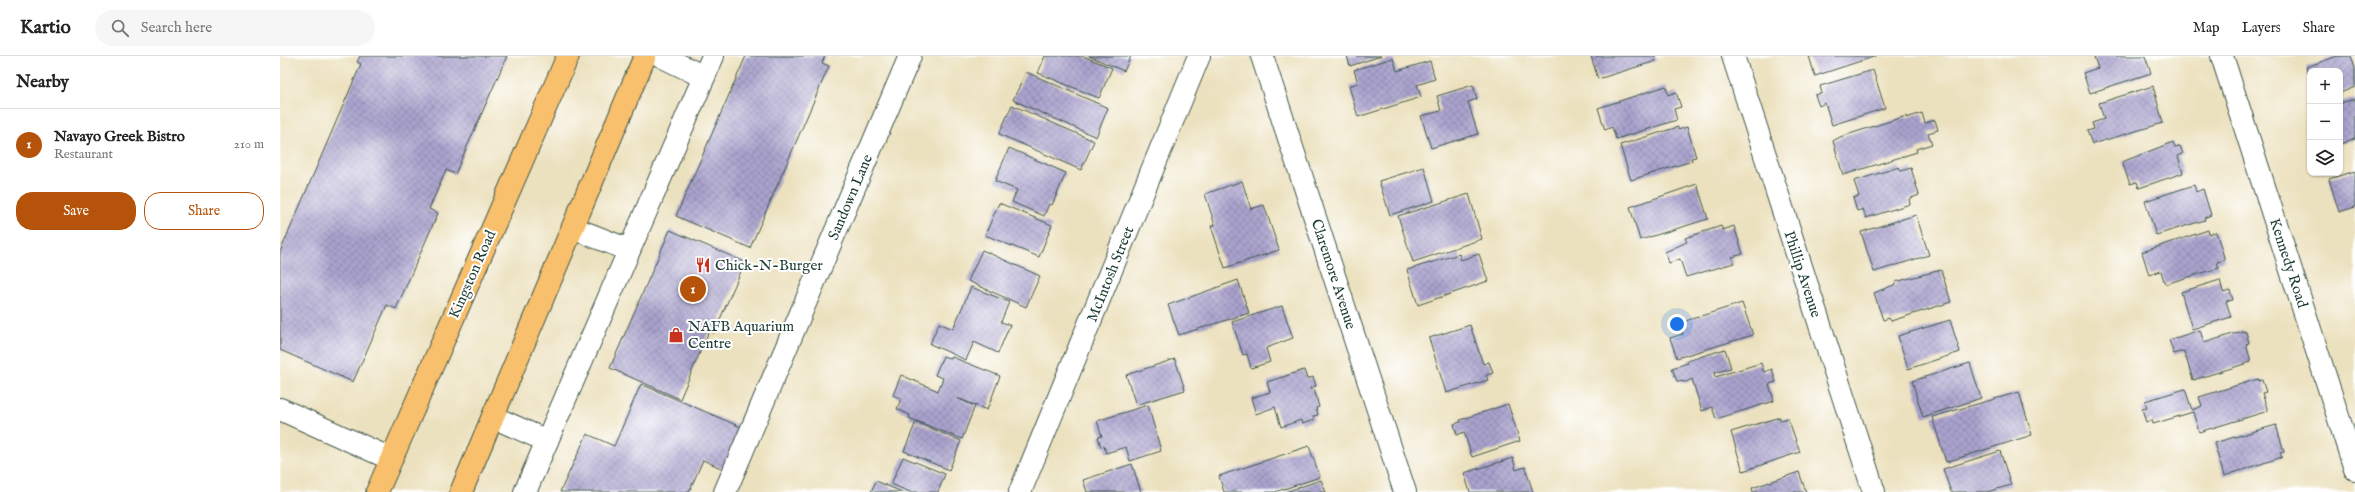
<!DOCTYPE html>
<meta charset="utf-8">
<style>
:root{--surface:#fff;--page:#f6f6f6;--text:#222;--muted:#767676;--line:#e0e0e0;--accent:#b45309}
body{margin:0;font-family:"IM FELL English",serif;background:var(--page);color:var(--text)}
.controls{position:absolute;right:12px;top:12px;display:grid;overflow:hidden;border-radius:8px;box-shadow:0 1px 3px #0004}
.controls button{width:36px;height:36px;display:grid;place-items:center;padding:0;border:0;border-bottom:1px solid var(--line);background:var(--surface);color:var(--text);font:20px sans-serif}
.you{position:absolute;left:1397px;top:268px;width:14px;height:14px;margin:-10px;border:3px solid #fff;border-radius:50%;background:#1a73e8;box-shadow:0 0 0 6px #1a73e833}
.badge{display:grid;place-items:center;width:26px;height:26px;border-radius:50%;background:var(--accent);color:#fff;font-size:13px;font-weight:700}
.pin{position:absolute;translate:-50% -50%;border:2px solid #fff;box-shadow:0 1px 4px #0006}
.list{margin:0;padding:0;list-style:none}
h2{display:flex;justify-content:space-between;align-items:center;height:52px;margin:0;padding:0 16px;font-size:17px}
h2 small{font-size:13px;font-weight:400;color:var(--muted)}
.list li{display:grid;grid-template-columns:26px 1fr auto;gap:12px;align-items:center;box-sizing:border-box;height:72px;padding:0 16px;border-top:1px solid var(--line)}
.list b{display:block;font-size:15px;white-space:nowrap}
.list p{margin:0;font-size:13px;white-space:nowrap;color:var(--muted)}
.list em{font-size:13px;font-style:normal;color:var(--muted)}
.actions{display:flex;gap:8px;padding:12px 16px}
.actions a{flex:1;padding:9px 0;border:1px solid var(--accent);border-radius:16px;text-align:center;font-size:14px;color:var(--accent)}
.actions .main{background:var(--accent);color:#fff}
.icon{flex:none;width:22px;height:22px;fill:none;stroke:currentColor;stroke-width:2;stroke-linecap:round;stroke-linejoin:round}
.map{position:relative;flex:none;width:2075px;height:436px;overflow:hidden}
header{display:flex;align-items:center;gap:24px;box-sizing:border-box;height:56px;padding:0 20px;background:var(--surface);border-bottom:1px solid var(--line)}
header strong{font-size:19px}
nav{display:flex;gap:22px;margin-inline-start:auto;font-size:14px}
.search{width:280px;height:36px;background:var(--page);display:flex;align-items:center;gap:10px;box-sizing:border-box;padding:0 14px;border-radius:22px;color:var(--muted);font-size:15px}
main{display:flex}
aside{flex:1;background:var(--surface)}
.map>svg:first-child{display:block}
.building{fill:url(#building-cross-hatch)}
.lines{fill:none;stroke-linecap:round;stroke-linejoin:round}
.minor-casing{stroke:#3e5649;stroke-width:24}
.major-casing{stroke:#3e5649;stroke-width:24}
.minor{stroke:#fff;stroke-width:22}
.major{stroke:#f8bf6c;stroke-width:22}
.labels{text-anchor:middle;stroke-width:4;stroke-linejoin:round;paint-order:stroke}
.street-label{font-size:15px;fill:#1f3d34;stroke:#fff}
.poi-label{font-size:15px;fill:#1f3d34;stroke:#fff;text-anchor:start}
</style>
<header>
<strong>Kartio</strong>
<div class="search"><svg class="icon" aria-label="search" viewBox="0 0 24 24"><circle cx="10" cy="10" r="6"/><path d="M15 15l6 6"/></svg>Search here</div>
<nav><a>Map</a><a>Layers</a><a>Share</a></nav>
</header>
<main>
<aside>
<h2>Nearby<small></small></h2>
<ul class="list">
<li><span class="badge">1</span><div><b>Navayo Greek Bistro</b><p>Restaurant</p></div><em>210 m</em></li>
</ul>
<div class="actions"><a class="main">Save</a><a>Share</a></div>
</aside>
<div class="map">
<svg width="2075" height="436" viewBox="0 0 2075 436">
<defs>
<pattern id="building-cross-hatch" width="8" height="8" patternUnits="userSpaceOnUse"><rect width="8" height="8" fill="#aaa3ce"/><path d="M0 0l8 8M0 8l8-8" fill="none" stroke="#8a86a8"/></pattern>
</defs>
<rect width="100%" height="100%" fill="#fff"/>
<filter id="ink" filterUnits="userSpaceOnUse"><feTurbulence type="fractalNoise" baseFrequency=".025" numOctaves="2"/><feDisplacementMap in="SourceGraphic" scale="8" xChannelSelector="R" yChannelSelector="G"/><feConvolveMatrix kernelMatrix="1 2 1 2 8 2 1 2 1" color-interpolation-filters="sRGB"/></filter>
<filter id="wash" filterUnits="userSpaceOnUse"><feTurbulence type="fractalNoise" baseFrequency=".012" numOctaves="4" result="noise"/><feDisplacementMap in="SourceGraphic" scale="16" xChannelSelector="R" yChannelSelector="G"/><feGaussianBlur stdDeviation="0.9" result="paint"/><feColorMatrix in="noise" values="0 0 0 0 0 0 0 0 0 0 0 0 0 0 0 0 0 1.4 0 .05"/><feComposite in="paint" operator="in"/></filter>
<g filter="url(#wash)">
<rect width="100%" height="100%" fill="#ece1be"/>
<g id="blocks">
<g class="building">
<polygon points="80,0 227,0 175,118 166,114 149,153 158,157 116,253 107,249 73,326 0,294 0,196 81,8 77,6"/>
<polygon points="466,0 545,0 542,7 549,10 470,192 396,160"/>
<polygon points="765,0 803,0 832,12 819,42 758,17"/>
<polygon points="809,0 851,0 844,15"/>
<polygon points="1067,0 1101,0 1070,10"/>
<polygon points="1311,0 1375,0 1376,5 1318,23"/>
<polygon points="1529,0 1596,0 1535,20"/>
<polygon points="1817,0 1865,0 1871,17 1810,37 1803,17 1818,12 1814,1"/>
<polygon points="2058,0 2071,0 2075,12 2075,31 2060,37 2060,15 2030,15 2030,23 2026,11"/>
<polygon points="1113,2 1117,15 1150,5 1155,23 1137,29 1141,41 1078,61 1069,30 1078,27 1074,14"/>
<polygon points="1593,14 1605,52 1552,69 1545,47 1539,50 1535,39 1542,37 1540,30"/>
<polygon points="746,16 828,52 816,81 733,44"/>
<polygon points="1193,29 1197,43 1188,46 1198,78 1151,92 1141,60 1161,55 1157,40"/>
<polygon points="1386,30 1388,39 1396,36 1401,51 1394,53 1397,64 1336,83 1332,71 1325,74 1318,52"/>
<polygon points="1873,30 1883,67 1812,88 1807,75 1814,73 1812,67 1824,63 1819,47"/>
<polygon points="2075,43 2075,83 2060,88 2060,47"/>
<polygon points="732,49 814,85 801,114 719,78"/>
<polygon points="1642,57 1645,67 1655,64 1658,74 1648,77 1652,88 1636,93 1637,96 1563,119 1553,85 1560,81 1626,60 1626,62"/>
<polygon points="1398,71 1398,74 1407,71 1416,101 1411,102 1412,105 1351,124 1340,89"/>
<polygon points="1893,86 1895,91 1900,90 1903,98 1898,100 1903,117 1859,132 1857,126 1850,128 1842,106"/>
<polygon points="729,92 786,117 772,149 769,148 764,160 732,146 737,134 715,125"/>
<polygon points="1144,111 1154,145 1110,159 1099,125"/>
<polygon points="1619,111 1621,115 1631,112 1639,139 1629,143 1630,148 1586,162 1583,153 1577,155 1573,142 1579,140 1574,125"/>
<polygon points="2075,115 2075,151 2059,156 2049,123"/>
<polygon points="962,125 971,153 984,149 999,194 945,212 931,170 935,169 925,138"/>
<polygon points="1417,128 1428,163 1360,184 1350,151"/>
<polygon points="1914,129 1916,136 1923,133 1931,159 1924,162 1925,164 1876,179 1865,145"/>
<polygon points="1189,138 1202,183 1133,206 1118,160"/>
<polygon points="719,147 772,169 759,201 705,179"/>
<polygon points="1636,159 1649,199 1594,216 1581,176"/>
<polygon points="1441,170 1443,174 1454,170 1463,198 1452,201 1454,207 1406,221 1400,203 1389,207 1385,196 1407,186 1405,182"/>
<polygon points="390,174 465,206 434,277 429,275 400,343 330,312"/>
<polygon points="1928,174 1929,178 1936,176 1945,204 1937,206 1939,212 1885,228 1881,215 1869,219 1862,196"/>
<polygon points="702,194 760,220 746,251 688,225"/>
<polygon points="1179,198 1181,204 1199,198 1208,225 1138,249 1127,214"/>
<polygon points="1661,214 1671,246 1611,265 1609,262 1603,264 1594,237 1616,228 1615,226"/>
<polygon points="958,224 969,257 899,279 888,249"/>
<polygon points="1940,224 1943,236 1950,234 1953,244 1946,245 1951,261 1912,273 1901,236"/>
<polygon points="691,231 729,246 721,266 730,269 718,297 694,286 686,304 650,288 659,267 673,273"/>
<polygon points="1462,247 1473,279 1397,302 1390,282 1403,278 1399,267"/>
<polygon points="1002,250 1013,282 986,292 990,306 971,312 967,298 963,299 952,266"/>
<polygon points="1670,264 1680,296 1628,313 1618,280"/>
<polygon points="1190,269 1203,308 1209,306 1213,317 1206,319 1208,324 1166,337 1149,282"/>
<polygon points="1920,274 1924,287 1962,275 1966,276 1969,287 1966,288 1971,306 1913,324 1904,295 1894,298 1889,284"/>
<polygon points="1445,293 1451,312 1434,317 1435,321 1481,307 1484,316 1492,313 1496,326 1489,328 1494,345 1436,363 1432,351 1422,355 1412,323 1406,326 1397,325 1392,312 1408,307 1407,305"/>
<polygon points="663,300 671,303 672,301 720,320 707,354 677,342 695,350 682,383 629,362 630,359 617,353 621,343 613,339 621,319 658,335 663,322 655,319"/>
<polygon points="895,303 905,334 856,349 846,319"/>
<polygon points="1690,307 1701,342 1643,361 1632,325"/>
<polygon points="1024,314 1027,323 1033,321 1036,330 1030,332 1031,334 1034,333 1039,351 1036,352 1038,359 1033,360 1034,364 1022,368 1021,364 1001,371 995,351 976,358 971,342 990,336 987,326"/>
<polygon points="1978,323 1978,325 1982,324 1986,336 1982,337 1988,355 1919,376 1913,356 1873,368 1872,364 1866,366 1862,353 1867,352 1865,345 1905,333 1912,354 1922,350 1919,341"/>
<polygon points="361,328 461,371 443,413 423,404 409,436 280,436 307,378 334,390"/>
<polygon points="1739,336 1752,379 1666,406 1652,361"/>
<polygon points="1228,348 1240,385 1192,401 1184,376 1177,379 1174,368 1181,366 1180,364"/>
<polygon points="868,349 881,395 850,405 846,391 826,397 824,390 821,391 818,381 822,380 817,365"/>
<polygon points="1500,361 1500,364 1508,362 1520,396 1463,415 1451,376"/>
<polygon points="636,366 681,385 669,414 624,395"/>
<polygon points="1996,369 2004,396 2000,397 2002,401 1944,420 1934,387"/>
<polygon points="1029,390 1040,421 995,436 944,436 939,420"/>
<polygon points="1720,395 1731,429 1707,436 1671,436 1663,413"/>
<polygon points="623,401 665,418 658,436 630,436 611,428"/>
<polygon points="1233,402 1236,414 1245,411 1253,436 1190,436 1184,417"/>
<polygon points="852,408 861,436 807,436 803,424"/>
<polygon points="1519,416 1526,436 1473,436 1472,432"/>
<polygon points="1041,424 1046,436 1005,436"/>
<polygon points="596,425 622,436 591,436"/>
</g>
</g>
</g>
<g filter="url(#ink)">
<use href="#blocks" fill-opacity="0" stroke="#3e5649" stroke-width="1"/>
<g class="lines">
<g class="minor-casing">
<g id="minor">
<polyline points="381,0 424,21"/>
<polyline points="982,0 1125,436"/>
<polyline points="1453,0 1594,436"/>
<polyline points="1942,0 2075,413"/>
<polyline points="293,172 349,194"/>
<polyline points="0,353 111,403"/>
<polyline points="213,361 267,385 433,0"/>
<polyline points="245,436 267,385"/>
<polyline points="445,436 630,0"/>
<polyline points="740,436 919,0"/>
</g>
</g>
<g class="major-casing">
<g id="major">
<polyline points="97,436 288,0"/>
<polyline points="181,436 365,0"/>
</g>
</g>
<use href="#minor" class="minor"/>
<use href="#major" class="major"/>
</g>
</g>
<defs>
<g id="restaurant-bare" transform="scale(1.2)"><path d="M-5-6h1v4h1v-4h1v4h1v-4h1v5L-1.5 .5V6h-2V.5L-5-1ZM5-6V6H3V1.5H1.5Q1.5-4 5-6Z" fill="#c8321e" stroke="#fff" stroke-width="2.5" paint-order="stroke"/></g>
<g id="shop-bare" transform="scale(1.2)"><path d="M-5-2.5h2.3a2.7 3.5 0 0 1 5.4 0H5L5.5 6h-11ZM-1.5-2.5h3a1.5 2.3 0 0 0-3 0Z" fill="#c8321e" stroke="#fff" stroke-width="2.5" paint-order="stroke"/></g>
</defs>
<g fill-rule="evenodd">
<use href="#restaurant-bare" x="423" y="209"/>
<use href="#shop-bare" x="396" y="279"/>
</g>
<g class="labels">
<g class="street-label">
<text transform="translate(570 141) rotate(-67)" y="5">Sandown Lane</text>
<text transform="translate(2009 207) rotate(72)" y="5">Kennedy Road</text>
<text transform="translate(192 218) rotate(-66)" y="5">Kingston Road</text>
<text transform="translate(830 218) rotate(-68)" y="5">McIntosh Street</text>
<text transform="translate(1054 218) rotate(72)" y="5">Claremore Avenue</text>
<text transform="translate(1523 218) rotate(72)" y="5">Phillip Avenue</text>
</g>
<g class="poi-label">
<text x="435" y="214">Chick-N-Burger</text>
<text x="408" y="275">NAFB Aquarium<tspan x="408" dy="17">Centre</tspan></text>
</g>
</g>
</svg>
<div class="controls">
<button>+</button>
<button>−</button>
<button><svg class="icon" aria-label="layers" viewBox="0 0 24 24"><path d="M12 4l9 5-9 5-9-5zM3 14l9 5 9-5"/></svg></button>
</div>
<div class="you"></div>
<div class="pin badge" style="left:413px;top:233px">1</div>
</div>
</main>
